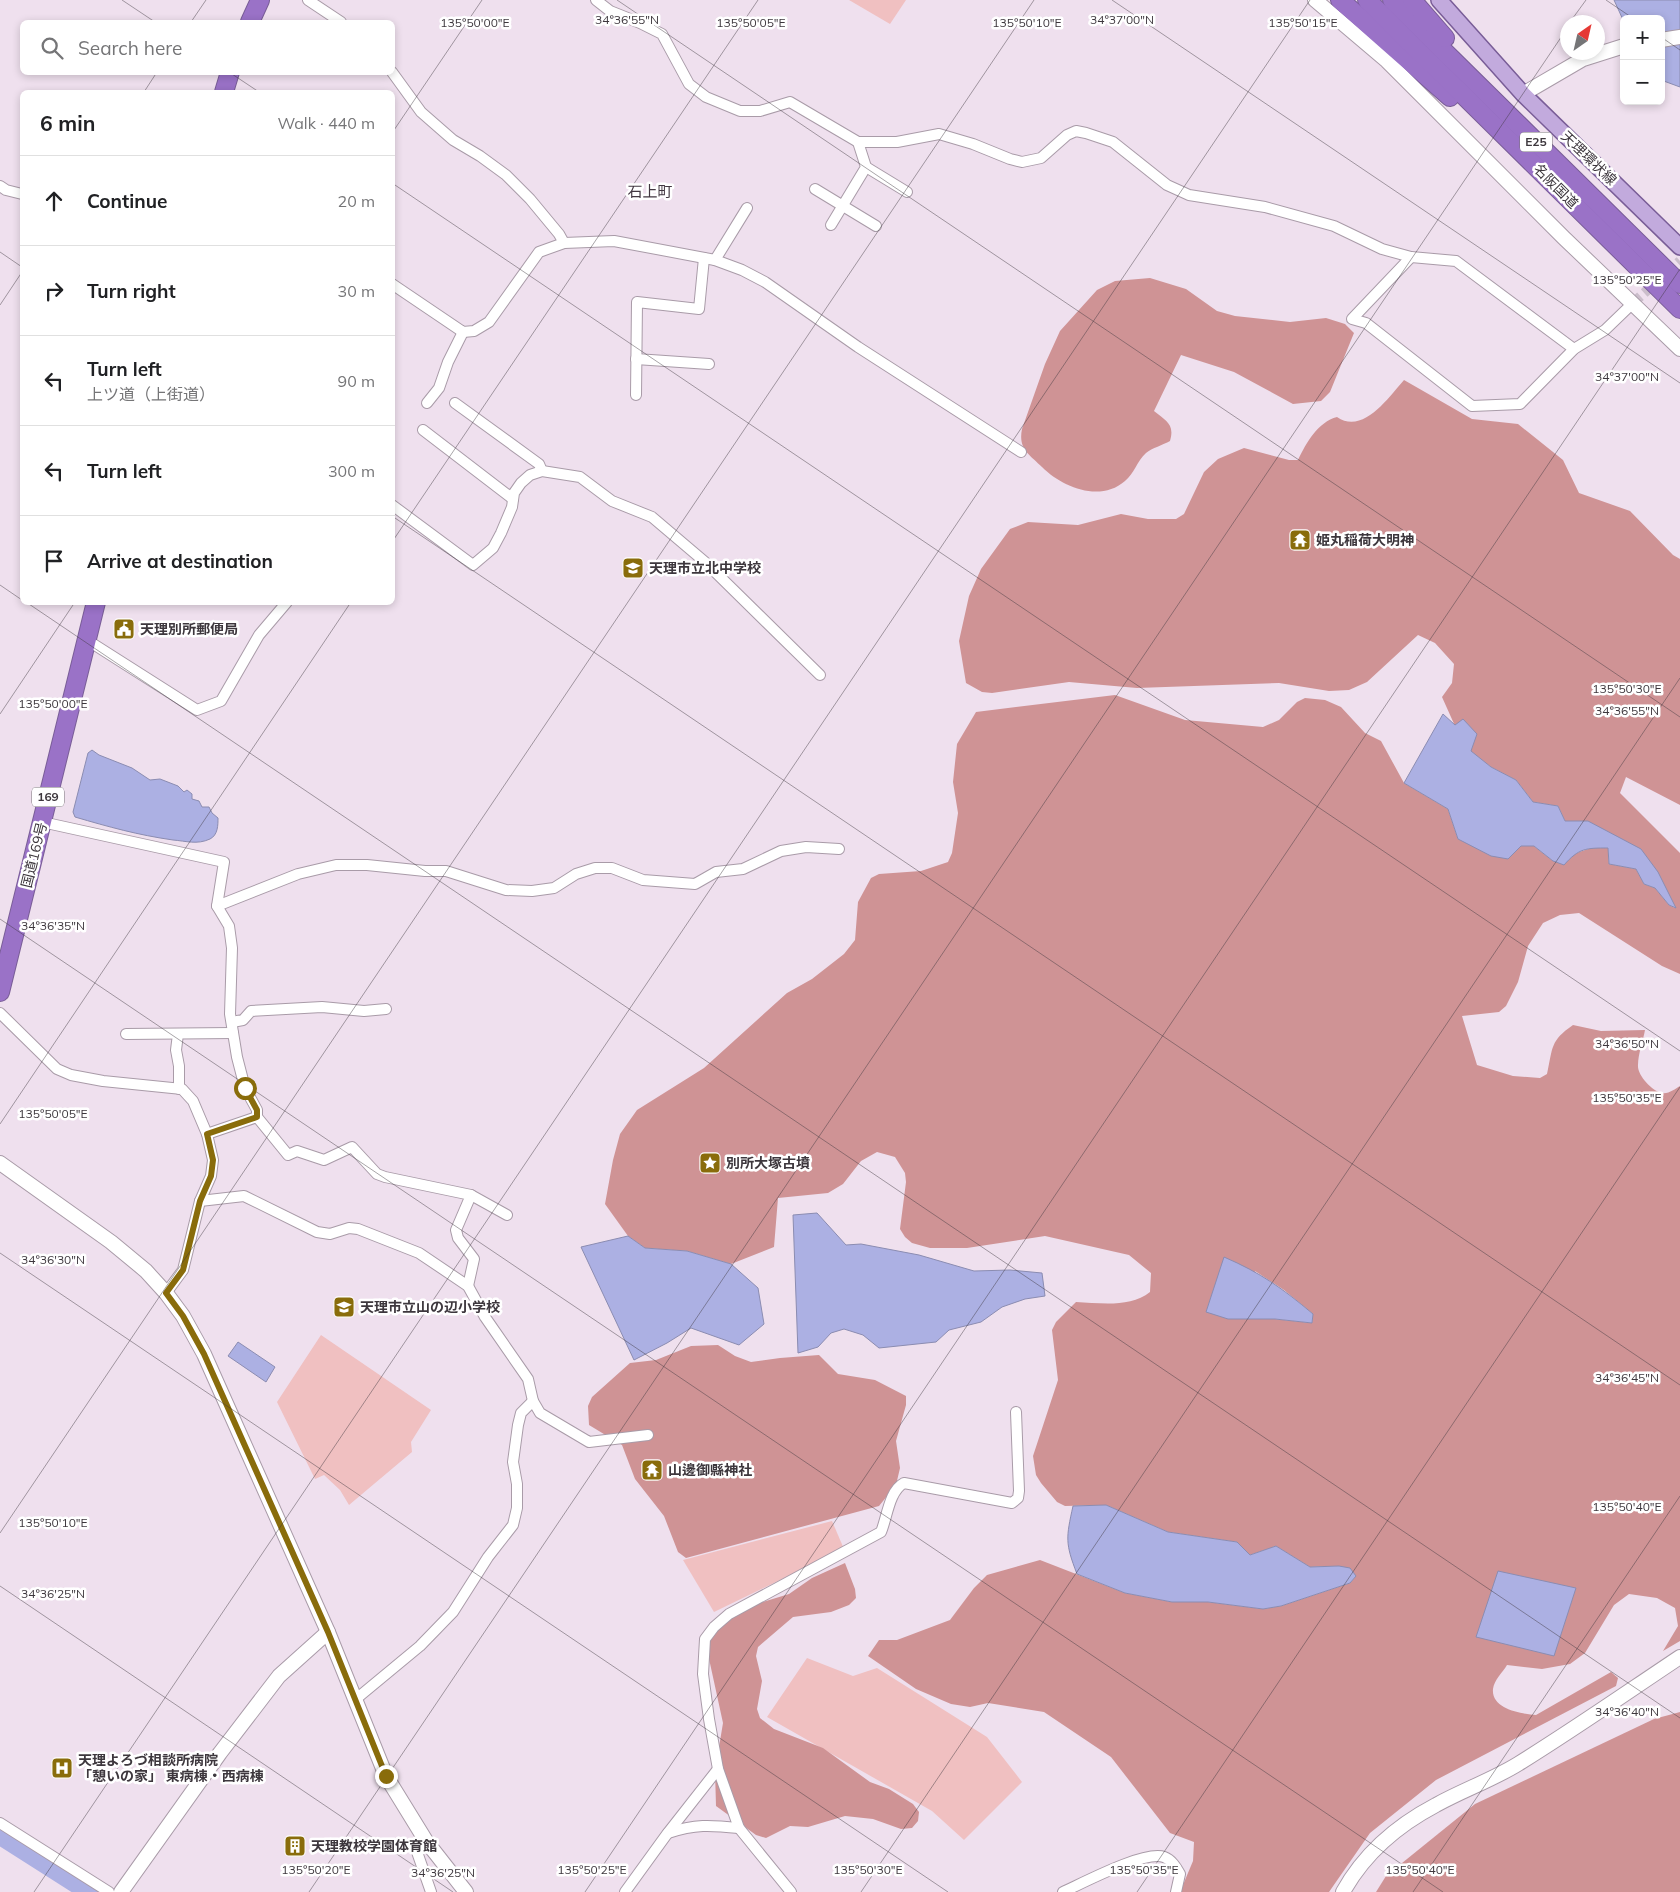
<!DOCTYPE html>
<meta charset="utf-8">
<style>
:root{--surface:#fff;--page:#f2f2f2;--text:#202124;--muted:#757577;--line:#e0e0e0}
body{margin:0;font-family:Mulish,"Noto Sans JP",sans-serif;background:var(--page);color:var(--text)}
.controls{position:absolute;right:15px;top:15px;display:grid;overflow:hidden;border-radius:8px;box-shadow:0 2px 8px #0003}
.controls button{width:45px;height:45px;display:grid;place-items:center;padding:0;border:0;border-bottom:1px solid var(--line);background:var(--surface);color:var(--text);font:25px sans-serif}
.compass{position:absolute;left:1560px;top:15px;width:45px;height:45px;border-radius:50%;background:var(--surface);box-shadow:0 2px 8px #0003;rotate:34deg}
.stop{position:absolute;width:15px;height:15px;margin:-11px;border:4px solid #896c0b;border-radius:50%;background:#fff}
.stop.end{background:#896c0b;border-color:#fff;box-shadow:0 1px 5px #0008}
.list{margin:0;padding:0;list-style:none}
h2{display:flex;justify-content:space-between;align-items:center;height:65px;margin:0;padding:0 20px;font-size:21px}
h2 small{font-size:16px;font-weight:400;color:var(--muted)}
.list li{display:grid;grid-template-columns:32px 1fr auto;gap:15px;align-items:center;box-sizing:border-box;height:90px;padding:0 20px;border-top:1px solid var(--line)}
.list b{display:block;font-size:19px;white-space:nowrap}
.list p{margin:0;font-size:16px;white-space:nowrap;color:var(--muted)}
.list em{font-size:16px;font-style:normal;color:var(--muted)}
.icon{flex:none;width:28px;height:28px;fill:none;stroke:currentColor;stroke-width:2;stroke-linecap:round;stroke-linejoin:round}
.map{position:relative;flex:none;width:1680px;height:1892px;overflow:hidden}
.search{position:absolute;background:var(--surface);box-shadow:0 2px 8px #0003;left:20px;top:20px;width:375px;height:55px;display:flex;align-items:center;gap:12px;box-sizing:border-box;padding:0 18px;border-radius:8px;color:var(--muted);font-size:19px}
.panel{position:absolute;background:var(--surface);box-shadow:0 2px 8px #0003;left:20px;top:90px;width:375px;height:515px;border-radius:8px}
.map>svg:first-child{display:block}
.green{fill:#f0c0c1}
.forest{fill:#cf9395;fill-rule:evenodd}
.water{fill:#acb0e3;stroke:#8b8cb1}
.lines{fill:none;stroke-linecap:round;stroke-linejoin:round}
.river{stroke:#acb0e3;stroke-width:21}
.street-tunnel{stroke:#cbbecb;stroke-width:10;stroke-dasharray:10 5;stroke-linecap:butt}
.street-casing{stroke:#a99ba8;stroke-width:12}
.secondary-casing{stroke:#a99ba8;stroke-width:16}
.primary-casing{stroke:#795d97;stroke-width:18}
.highway-casing{stroke:#795d97;stroke-width:20}
.street{stroke:#fff;stroke-width:10}
.secondary{stroke:#fff;stroke-width:14}
.primary{stroke:#c2aadd;stroke-width:15}
.highway{stroke:#9a72c7;stroke-width:18}
.route{stroke:#896c0b;stroke-width:6}
.ticks{fill:none;stroke:#3d373d;stroke-width:1;stroke-opacity:0.45}
.labels{text-anchor:middle;stroke-width:5;stroke-linejoin:round;paint-order:stroke}
.shield{fill:#fff;stroke:#777377;stroke-width:1}
.shield-label{font-size:12px;font-weight:bold;fill:#3d373d}
.street-label{font-size:14px;fill:#3d373d;stroke:#fff}
.poi-label{font-size:14px;font-weight:bold;fill:#3d373d;stroke:#fff;text-anchor:start}
.neighbourhood-label{font-size:15px;fill:#423741;stroke:#fff}
.ticks-label{font-size:12px;text-anchor:middle;fill:#3d373d;stroke:#fff;stroke-width:5;stroke-linejoin:round;paint-order:stroke}
</style>
<div class="map">
<svg width="1680" height="1892" viewBox="0 0 1680 1892">
<rect width="100%" height="100%" fill="#efe0ee"/>
<g class="green">
<polygon points="849,0 906,0 890,24"/>
<polygon points="321,1335 431,1410 411,1442 412,1452 349,1505 340,1490 324,1475 315,1479 277,1402"/>
<polygon points="832,1521 844,1549 714,1612 683,1560"/>
<polygon points="807,1658 853,1676 877,1668 987,1737 1022,1782 964,1840 932,1811 767,1717"/>
</g>
<g class="forest">
<path d="M1150,278L1186,289L1217,311L1235,316L1290,322L1326,318L1345,324L1354,333L1330,392L1321,401L1293,404L1234,372L1181,355L1154,411C1166,421 1175,424 1170,441C1163,445 1152,448 1146,453C1137,461 1134,474 1125,481C1100,503 1062,487 1042,467C1029,454 1018,449 1022,429L1045,364L1060,331L1097,290L1115,281Z"/>
<path d="M1404,380L1472,419L1518,424L1563,460L1579,493L1630,511L1673,555L1680,559V805L1626,777L1620,793L1680,853V974L1662,966L1579,913L1560,915L1543,923L1528,946L1518,982L1506,1006L1499,1012L1462,1016L1477,1065L1513,1076L1540,1078L1547,1074C1553,1047 1550,1041 1573,1025L1601,1031L1645,1030C1643,1041 1638,1054 1638,1065C1637,1075 1652,1091 1662,1093C1669,1094 1675,1089 1680,1086V1641L1663,1651L1678,1626L1675,1608L1657,1598L1629,1594L1614,1605L1585,1653L1570,1664L1542,1669L1507,1665C1503,1672 1494,1680 1493,1689C1491,1709 1521,1714 1536,1715L1611,1672L1618,1678L1616,1686L1436,1780L1370,1833L1329,1892H1180L1193,1861L1194,1842L1170,1833L1111,1757L1044,1712L988,1703L970,1707L951,1704L916,1689L868,1656L879,1640H897L950,1620L974,1588L987,1575L1040,1560L1125,1593L1172,1602H1208L1263,1609L1281,1606L1350,1583L1356,1576L1339,1566L1310,1567L1276,1546L1250,1555L1237,1542L1168,1532L1106,1505L1065,1506L1057,1502L1041,1483L1036,1475L1033,1456L1058,1380L1052,1330L1056,1322L1076,1302C1100,1303 1130,1308 1150,1292L1151,1273L1129,1255L1045,1236L967,1248H930L912,1243L905,1237L900,1229L906,1182L905,1173L895,1157L877,1152L861,1161L843,1184L828,1193L778,1198L774,1247L731,1264L687,1251L645,1248L628,1236L605,1204L613,1160L620,1134L637,1110L704,1068L787,993L812,979L844,954L855,940L858,902L871,878L879,874L921,871L948,862L952,853L958,813L953,782L957,744L976,712L1115,695L1185,720L1263,727L1279,720L1297,702L1305,698L1325,700L1341,707L1365,733L1381,741L1404,783L1448,809L1458,839L1534,846L1553,861L1591,848H1608L1609,864L1636,869L1644,884L1655,888L1669,905L1675,908L1588,821H1565L1558,806L1533,802L1516,780L1491,767L1470,751L1455,726L1442,697L1452,683L1454,664L1435,643L1418,635L1367,682L1349,690L1329,691L1279,683L1137,688L1069,682L992,693L982,692L966,683L959,641L969,596L981,569L1010,529L1028,522L1078,525L1121,514L1148,519H1176L1184,514L1204,472L1218,459L1244,448L1289,460H1298C1306,443 1318,422 1337,417C1363,435 1388,398 1404,380ZM1255,1271L1284,1290L1313,1314L1312,1323L1275,1319Z"/>
<polygon points="718,1345 735,1356 751,1362 780,1358 819,1355 838,1374 875,1380 906,1396 906,1405 896,1441 900,1468 896,1485 879,1506 686,1558 678,1552 664,1516 635,1479 622,1445 589,1425 588,1406 592,1397 630,1363 656,1360 691,1346"/>
<polygon points="845,1563 855,1589 856,1598 849,1605 831,1612 793,1617 758,1647 756,1656 762,1681 757,1709 760,1718 774,1729 823,1748 870,1782 889,1789 913,1804 919,1812 918,1821 912,1828 901,1829 873,1819 845,1816 808,1827 790,1826 766,1838 756,1835 716,1806 715,1771 723,1723 706,1645 714,1628 753,1605 789,1594 812,1578"/>
<polygon points="1680,1712 1680,1892 1376,1892 1386,1876 1475,1804 1654,1719"/>
</g>
<g class="water">
<polygon points="1614,0 1680,0 1680,87 1661,80 1661,19 1624,19 1624,22"/>
<path d="M1443,714L1455,725L1463,719L1477,734L1471,751L1491,767L1516,780L1533,802L1558,806L1565,821H1588L1641,849L1658,872L1676,908L1669,905L1655,888L1644,884L1636,869L1609,864L1608,848C1586,848 1579,848 1564,865L1553,861L1534,846H1521L1508,859L1491,856L1458,839L1448,809L1404,783Z"/>
<path d="M92,750L99,755L132,768L150,780L160,779L178,786L184,792L187,790L192,794V799L199,801L202,807H209L212,813L218,818C218,825 218,835 210,839C197,845 186,841 173,840C138,835 109,827 75,817L73,812L88,753Z"/>
<polygon points="817,1213 846,1245 861,1244 919,1255 974,1271 1010,1270 1042,1273 1045,1296 1025,1299 1002,1307 981,1322 949,1330 936,1342 879,1348 863,1335 844,1329 831,1333 818,1347 798,1353 793,1215"/>
<polygon points="628,1236 645,1248 687,1251 731,1264 758,1288 764,1324 739,1345 691,1328 667,1343 634,1360 581,1247"/>
<path d="M1224,1257C1261,1273 1282,1288 1313,1314L1312,1323L1275,1319H1228L1206,1312Z"/>
<polygon points="238,1342 275,1367 266,1382 228,1356"/>
<path d="M1106,1505L1168,1532L1237,1542L1250,1555L1276,1546L1310,1567L1339,1566L1350,1568L1356,1576L1350,1583L1281,1606L1263,1609L1208,1602H1172L1125,1593L1077,1574C1065,1543 1066,1538 1073,1506Z"/>
<polygon points="1498,1571 1576,1588 1554,1656 1476,1637"/>
</g>
<g class="lines">
<polyline class="river" points="0,1834 91,1892"/>
<polyline class="street-tunnel" points="1633,303 1680,261"/>
<g class="street-casing">
<g id="street">
<polyline points="308,0 341,22"/>
<polyline points="596,0 610,11 640,23 662,34 689,84 706,97 740,111 760,111 790,102 858,142 897,142 939,134 973,144 1010,159 1022,162 1041,158 1067,135 1076,131 1086,133 1113,142 1167,185 1189,195 1265,207 1334,226 1382,249 1411,257 1456,261 1574,349"/>
<polyline points="392,72 421,112 453,140 480,156 506,175 530,199 559,234 564,243"/>
<polyline points="866,167 907,192"/>
<polyline points="0,186 6,190 22,194"/>
<polyline points="815,189 876,226"/>
<polyline points="831,225 866,167 858,142"/>
<polyline points="1411,257 1352,319 1366,323 1472,406 1520,404 1574,349 1605,330 1633,303"/>
<polyline points="715,260 747,208"/>
<polyline points="392,284 463,332 474,331 489,322 539,252 564,243 614,241 715,260 742,270 765,282 858,347 1021,452"/>
<polyline points="636,359 709,364"/>
<polyline points="636,395 637,302 699,309 704,258"/>
<polyline points="427,403 439,388 448,362 463,332"/>
<polyline points="455,403 539,464 542,471"/>
<polyline points="423,430 513,499"/>
<polyline points="392,505 473,565 493,548 501,533 512,507 514,493 521,483 530,475 542,471 580,477 612,501 652,517 705,562 820,675"/>
<polyline points="87,640 197,710 221,701 259,635 287,602"/>
<polyline points="42,822 224,862 217,906 229,926 232,948 230,1014 237,1057 245,1088 257,1110 257,1117 207,1134"/>
<polyline points="217,906 298,874 336,865 367,865 425,871 446,871 506,890 532,891 554,888 576,874 595,868 612,868 643,880 695,884 716,872 743,869 781,851 806,847 839,849"/>
<polyline points="0,1013 57,1069 71,1075 103,1081 182,1089 193,1101 207,1134 213,1160 211,1176 200,1201 183,1270 166,1293"/>
<polyline points="232,1022 243,1020 251,1011 322,1007 364,1011 386,1009"/>
<polyline points="126,1034 233,1033"/>
<polyline points="178,1034 176,1050 179,1066 179,1089"/>
<polyline points="257,1117 288,1155 297,1151 324,1160 352,1147 377,1174 385,1177 471,1195 507,1215"/>
<polyline points="200,1201 244,1196 317,1232 330,1234 349,1228 358,1229 419,1253 468,1286 485,1317 528,1379 533,1401 540,1413 589,1442 648,1435"/>
<polyline points="468,1286 474,1259 458,1238 456,1230 471,1195"/>
<polyline points="356,1699 420,1646 453,1612 488,1557 513,1525 517,1508 517,1484 513,1462 518,1425 521,1413 533,1401"/>
<polyline points="0,1823 109,1892"/>
<path d="M668,1833C695,1824 710,1825 739,1828"/>
<polyline points="422,1835 417,1852 431,1892"/>
<polyline points="625,1892 667,1834 718,1769"/>
<path d="M791,1892L739,1828L718,1769L709,1719L703,1674L705,1639L714,1627L729,1614L881,1532C887,1518 889,1491 904,1483L1012,1503L1018,1498L1019,1491L1016,1412"/>
<path d="M1063,1892C1083,1883 1145,1850 1164,1857C1172,1860 1176,1867 1180,1874L1176,1892"/>
</g>
</g>
<g class="secondary-casing">
<g id="secondary">
<polyline points="1315,0 1387,61 1564,238 1680,349"/>
<polyline points="1661,40 1680,37"/>
<polyline points="1523,94 1583,59 1624,46"/>
<polyline points="0,1163 111,1242 146,1271 166,1293 183,1316 204,1354 328,1632 386,1776 426,1841 466,1892"/>
<polyline points="121,1892 220,1753 279,1676 328,1632"/>
<path d="M1343,1892C1364,1854 1398,1825 1436,1805C1463,1790 1492,1780 1518,1764C1573,1730 1626,1693 1680,1657"/>
</g>
</g>
<g class="primary-casing">
<polyline id="primary" points="1439,0 1523,94 1680,247"/>
</g>
<g class="highway-casing">
<g id="highway">
<polyline points="1340,0 1450,97"/>
<polyline points="1367,0 1680,309"/>
<polyline points="1392,0 1680,284"/>
<polyline points="1412,0 1445,38"/>
<polyline points="250,22 260,0"/>
<polyline points="224,92 230,72"/>
<polyline points="0,992 96,602"/>
</g>
</g>
<use href="#street" class="street"/>
<use href="#secondary" class="secondary"/>
<use href="#primary" class="primary"/>
<use href="#highway" class="highway"/>
</g>
<g class="lines">
<polyline class="route" points="245,1088 257,1110 257,1117 207,1134 213,1160 211,1176 200,1201 183,1270 166,1293 183,1316 204,1354 328,1632 386,1776"/>
</g>
<path class="ticks" d="M122,0L155,22M617,0L1680,717M1112,0L1680,383M1606,0L1634,19M191,22L206,0M1570,22L1586,0M1661,37L1680,50M229,72L259,92M144,92L157,72M392,133L482,0M392,183L1680,1051M0,252L22,267M0,305L22,272M392,516L1680,1385M392,542L758,0M0,585L22,600M26,602L1680,1718M0,714L75,602M0,919L1443,1892M0,1124L351,602M0,1253L948,1892M0,1533L1034,0M0,1586L453,1892M34,1892L1310,0M309,1892L1568,27M585,1892L1680,269M861,1892L1680,678M1137,1892L1680,1087M1413,1892L1680,1496"/>
<defs>
<g id="temple-square" transform="scale(1.125)"><rect x="-9" y="-9" width="18" height="18" rx="4" fill="#896c0b" stroke="#fff"/><path d="M0-6L5-2H3V0L6.5 2.5H4V6H1.5V3h-3V6H-4V2.5H-6.5L-3 0V-2H-5Z" fill="#fff"/></g>
<g id="school-square" transform="scale(1.125)"><rect x="-9" y="-9" width="18" height="18" rx="4" fill="#896c0b" stroke="#fff"/><path d="M0-5L7-2L0 1L-7-2ZM-4 1L0 2.5L4 1V4Q0 6-4 4Z" fill="#fff"/></g>
<g id="civic-square" transform="scale(1.125)"><rect x="-9" y="-9" width="18" height="18" rx="4" fill="#896c0b" stroke="#fff"/><path d="M-.6-6.5H3V-4.5H.6V-3L4-1V1h2V6H-6V1h2V-1L-.6-3ZM-1.2 2.5V6h2.4V2.5Z" fill="#fff"/></g>
<g id="sight-square" transform="scale(1.125)"><rect x="-9" y="-9" width="18" height="18" rx="4" fill="#896c0b" stroke="#fff"/><path d="M0-6L1.8-2.2L6-1.7L2.9 1.2L3.7 5.4L0 3.3L-3.7 5.4L-2.9 1.2L-6-1.7L-1.8-2.2Z" fill="#fff"/></g>
<g id="hospital-square" transform="scale(1.125)"><rect x="-9" y="-9" width="18" height="18" rx="4" fill="#896c0b" stroke="#fff"/><path d="M-5-5h3v3.5h4V-5h3V5h-3V1.5h-4V5h-3Z" fill="#fff"/></g>
<g id="building-square" transform="scale(1.125)"><rect x="-9" y="-9" width="18" height="18" rx="4" fill="#896c0b" stroke="#fff"/><path d="M-4-6H4V6H1V3H-1V6H-4ZM-2.5-4.3h1.7v1.8h-1.7ZM.8-4.3h1.7v1.8H.8ZM-2.5-1h1.7V.8h-1.7ZM.8-1h1.7V.8H.8Z" fill="#fff"/></g>
</defs>
<g fill-rule="evenodd">
<use href="#temple-square" x="1300" y="540"/>
<use href="#school-square" x="633" y="568"/>
<use href="#civic-square" x="124" y="629"/>
<use href="#sight-square" x="710" y="1163"/>
<use href="#school-square" x="344" y="1307"/>
<use href="#temple-square" x="652" y="1470"/>
<use href="#hospital-square" x="62" y="1768"/>
<use href="#building-square" x="295" y="1846"/>
</g>
<g class="labels">
<g class="shield">
<rect x="1520" y="132.5" width="32" height="19" rx="4"/>
<rect x="32" y="787.5" width="32" height="19" rx="4"/>
</g>
<g class="shield-label">
<text x="1536" y="146">E25</text>
<text x="48" y="801">169</text>
</g>
<g class="street-label">
<text transform="translate(1589 158) rotate(44)" y="5">天理環状線</text>
<text transform="translate(1556 186) rotate(45)" y="5">名阪国道</text>
<text transform="translate(34 855) rotate(-76)" y="5">国道169号</text>
</g>
<g class="poi-label">
<text x="1316" y="545">姫丸稲荷大明神</text>
<text x="649" y="573">天理市立北中学校</text>
<text x="140" y="634">天理別所郵便局</text>
<text x="726" y="1168">別所大塚古墳</text>
<text x="360" y="1312">天理市立山の辺小学校</text>
<text x="668" y="1475">山邊御縣神社</text>
<text x="78" y="1765">天理よろづ相談所病院<tspan x="78" dy="16">「憩いの家」 東病棟・西病棟</tspan></text>
<text x="311" y="1851">天理教校学園体育館</text>
</g>
<g class="neighbourhood-label">
<text x="650" y="197">石上町</text>
</g>
</g>
<g class="ticks-label">
<text x="627" y="24">34°36'55"N</text>
<text x="1122" y="24">34°37'00"N</text>
<text x="475" y="27">135°50'00"E</text>
<text x="751" y="27">135°50'05"E</text>
<text x="1027" y="27">135°50'10"E</text>
<text x="1303" y="27">135°50'15"E</text>
<text x="1627" y="284">135°50'25"E</text>
<text x="1627" y="381">34°37'00"N</text>
<text x="1627" y="693">135°50'30"E</text>
<text x="53" y="708">135°50'00"E</text>
<text x="1627" y="715">34°36'55"N</text>
<text x="53" y="930">34°36'35"N</text>
<text x="1627" y="1048">34°36'50"N</text>
<text x="1627" y="1102">135°50'35"E</text>
<text x="53" y="1118">135°50'05"E</text>
<text x="53" y="1264">34°36'30"N</text>
<text x="1627" y="1382">34°36'45"N</text>
<text x="1627" y="1511">135°50'40"E</text>
<text x="53" y="1527">135°50'10"E</text>
<text x="53" y="1598">34°36'25"N</text>
<text x="1627" y="1716">34°36'40"N</text>
<text x="316" y="1874">135°50'20"E</text>
<text x="592" y="1874">135°50'25"E</text>
<text x="868" y="1874">135°50'30"E</text>
<text x="1144" y="1874">135°50'35"E</text>
<text x="1420" y="1874">135°50'40"E</text>
<text x="443" y="1877">34°36'25"N</text>
</g>
</svg>
<div class="controls">
<button>+</button>
<button>−</button>
</div>
<svg class="compass" viewBox="-18 -18 36 36"><path d="M0-13l5 13h-10z" fill="#e53935"/><path d="M0 13l5-13h-10z" fill="#757577"/></svg>
<div class="stop" style="left:245px;top:1088px"></div>
<div class="stop end" style="left:386px;top:1776px"></div>
<div class="search"><svg class="icon" aria-label="search" viewBox="0 0 24 24"><circle cx="10" cy="10" r="6"/><path d="M15 15l6 6"/></svg>Search here</div>
<section class="panel">
<h2>6 min<small>Walk · 440 m</small></h2>
<ul class="list">
<li><svg class="icon" aria-label="ahead" viewBox="0 0 24 24"><path d="M12 20V5M6 11l6-6 6 6"/></svg><div><b>Continue</b></div><em>20 m</em></li>
<li><svg class="icon" aria-label="right" viewBox="0 0 24 24"><path d="M7 20v-9h11M14 6l5 5-5 5"/></svg><div><b>Turn right</b></div><em>30 m</em></li>
<li><svg class="icon" aria-label="left" viewBox="0 0 24 24"><path d="M17 20v-9H6M10 6l-5 5 5 5"/></svg><div><b>Turn left</b><p>上ツ道（上街道）</p></div><em>90 m</em></li>
<li><svg class="icon" aria-label="left" viewBox="0 0 24 24"><path d="M17 20v-9H6M10 6l-5 5 5 5"/></svg><div><b>Turn left</b></div><em>300 m</em></li>
<li><svg class="icon" aria-label="arrive" viewBox="0 0 24 24"><path d="M6 21V4h12l-3 4 3 4H6"/></svg><div><b>Arrive at destination</b></div></li>
</ul>
</section>
</div>
